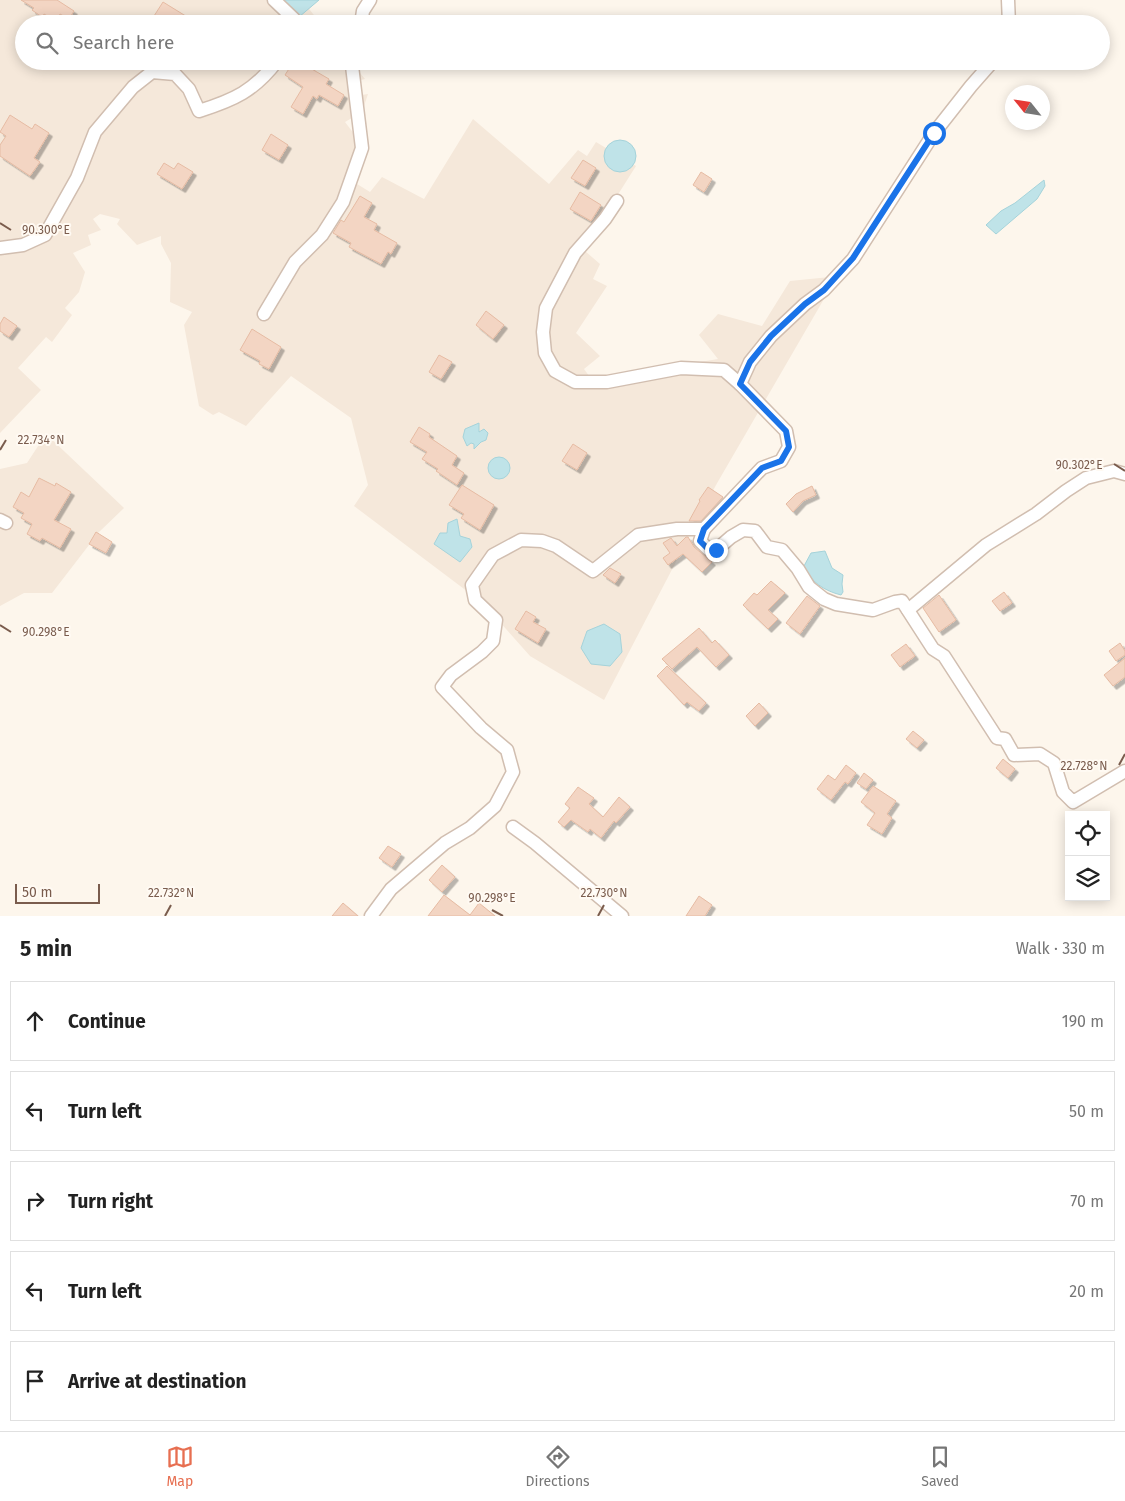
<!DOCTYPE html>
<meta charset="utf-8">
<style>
:root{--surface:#fff;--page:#f2f2f2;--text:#222;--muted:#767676;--line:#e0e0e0;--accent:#e76f51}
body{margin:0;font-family:"Fira Sans",sans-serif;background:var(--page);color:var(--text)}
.controls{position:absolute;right:15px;bottom:15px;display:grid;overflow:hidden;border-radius:0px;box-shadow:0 2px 12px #0003}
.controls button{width:45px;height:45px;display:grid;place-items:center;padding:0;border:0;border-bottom:1px solid var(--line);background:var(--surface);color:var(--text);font:25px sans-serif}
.compass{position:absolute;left:1005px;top:85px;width:45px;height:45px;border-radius:50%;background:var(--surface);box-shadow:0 2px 12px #0003;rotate:300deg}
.scale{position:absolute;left:15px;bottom:12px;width:85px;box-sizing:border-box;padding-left:5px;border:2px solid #7a5c4d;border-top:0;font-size:14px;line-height:18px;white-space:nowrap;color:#7a5c4d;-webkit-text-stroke:4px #fffaf3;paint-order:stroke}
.stop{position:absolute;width:15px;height:15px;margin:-11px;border:4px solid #1a73e8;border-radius:50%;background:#fff}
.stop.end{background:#1a73e8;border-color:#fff;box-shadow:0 1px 5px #0008}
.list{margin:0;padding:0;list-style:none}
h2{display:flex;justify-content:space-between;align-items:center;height:65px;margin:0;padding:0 20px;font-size:21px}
h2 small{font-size:16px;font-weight:400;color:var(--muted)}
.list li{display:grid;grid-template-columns:32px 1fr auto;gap:15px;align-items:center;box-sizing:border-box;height:80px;margin:0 10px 10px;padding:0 10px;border:1px solid var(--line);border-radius:0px}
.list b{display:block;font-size:19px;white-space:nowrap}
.list em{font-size:16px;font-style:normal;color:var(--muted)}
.icon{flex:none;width:28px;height:28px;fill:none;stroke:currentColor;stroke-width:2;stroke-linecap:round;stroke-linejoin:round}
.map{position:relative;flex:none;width:1125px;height:916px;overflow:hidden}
.search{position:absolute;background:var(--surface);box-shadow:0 2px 12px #0003;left:15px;right:15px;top:15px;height:55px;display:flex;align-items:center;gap:12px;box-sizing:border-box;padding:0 18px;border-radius:28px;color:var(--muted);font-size:19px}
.sheet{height:515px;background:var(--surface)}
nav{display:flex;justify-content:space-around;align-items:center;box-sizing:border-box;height:70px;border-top:1px solid var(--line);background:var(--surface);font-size:14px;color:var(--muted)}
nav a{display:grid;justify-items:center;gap:2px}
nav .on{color:var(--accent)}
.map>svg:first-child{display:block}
.residential{fill:#f5e8da}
.water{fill:#bfe3e8;stroke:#a5d3da}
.building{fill:#f3d5c3;stroke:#e6bba3;filter:url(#shadow)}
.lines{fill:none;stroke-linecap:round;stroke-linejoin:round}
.minor-casing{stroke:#d1beb0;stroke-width:15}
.minor{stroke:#fff;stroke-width:12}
.route{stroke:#1a73e8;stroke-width:6}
.ticks{fill:none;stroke:#7a5c4d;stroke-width:2}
.ticks-label{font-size:12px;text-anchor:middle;fill:#7a5c4d;stroke:#fffaf3;stroke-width:4;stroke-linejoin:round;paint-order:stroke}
</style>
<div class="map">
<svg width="1125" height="916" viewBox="0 0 1125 916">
<defs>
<filter id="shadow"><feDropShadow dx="3.5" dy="3.5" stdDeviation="0" flood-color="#0004"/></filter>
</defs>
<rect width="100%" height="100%" fill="#fdf6ec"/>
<g class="residential">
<polygon points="0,0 302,0 321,24 24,24 24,61 350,61 365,79 353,82 349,97 368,94 362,112 345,122 364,147 349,179 370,192 382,177 424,199 473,119 549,184 578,150 587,156 596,142 636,166 605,215 608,226 585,251 600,264 593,279 607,286 576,333 600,356 584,369 592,380 718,359 699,335 718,314 762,326 790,281 830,277 835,280 716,485 604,700 530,656 484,604 354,506 368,485 351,418 291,376 246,426 219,412 213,415 199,406 184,325 192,312 170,302 171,263 161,244 161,236 137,245 117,224 120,219 100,214 93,219 101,230 88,235 91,245 73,253 85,272 79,292 65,308 72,315 52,342 46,337 18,368 41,390 0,433"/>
<polygon points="46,434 124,508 99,532 52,593 24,593 0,606 0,469 27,463"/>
</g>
<g class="water">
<polygon points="280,0 319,0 299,17"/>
<circle cx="620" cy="156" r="16"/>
<polygon points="1044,180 1045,186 1037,199 996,234 986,225 1001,211 1015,203"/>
<polygon points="479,423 479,432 484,429 488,433 486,440 481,442 474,449 474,444 471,443 467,446 463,437 465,429"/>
<circle cx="499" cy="468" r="11"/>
<polygon points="457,519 460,536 470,539 472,547 460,562 434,544 440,533 447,533 448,523"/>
<path d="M825,551L832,568L843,575L842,584L843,592L841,595C825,591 810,582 804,566L811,553Z"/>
<polygon points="604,624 620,634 622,652 610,666 591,664 581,648 587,631"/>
</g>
<g class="building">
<polygon points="21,0 57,0 74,11 69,19 60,14 56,21 44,14 42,17 32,10 34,8"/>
<polygon points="163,2 189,18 185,24 176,24 167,18 164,22 154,16"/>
<polygon points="294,61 315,61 310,68 329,79 326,84 344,95 338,106 319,95 317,99 313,96 303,114 291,107 303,87 285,75"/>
<polygon points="10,115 32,129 35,124 49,133 34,158 40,162 30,176 0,156 0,145 6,136 0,132"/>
<polygon points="271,134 288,145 279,160 262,150"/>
<polygon points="583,160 596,168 585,186 571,178"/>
<polygon points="164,163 174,169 178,163 193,172 182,189 157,174"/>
<polygon points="701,172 712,179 704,192 693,185"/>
<polygon points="580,192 601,205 591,221 570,209"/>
<polygon points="360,196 372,203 364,217 377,224 374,230 397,243 391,254 388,252 381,264 349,247 351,243 333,233 341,220 344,222"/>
<polygon points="486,311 504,325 493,339 476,325"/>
<polygon points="4,317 17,326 9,337 0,331 0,324"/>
<polygon points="252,329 281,347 269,369 259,364 260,361 240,350"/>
<polygon points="439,355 452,362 441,379 429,372"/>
<polygon points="419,427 430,434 429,437 457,456 452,465 464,473 457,485 436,471 438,469 422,459 427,452 410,442"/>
<polygon points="573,444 587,453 577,470 562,461"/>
<polygon points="39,478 55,486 56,483 71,492 54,520 71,529 60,548 42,538 40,541 27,534 32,524 21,518 24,513 13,507 21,492 29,497"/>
<polygon points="462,485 494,505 480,530 461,518 464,514 449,505"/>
<polygon points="812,486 816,495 803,501 793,512 786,504 796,494"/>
<polygon points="708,487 723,497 701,521 689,521 700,501 699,500"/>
<polygon points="96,532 112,542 106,553 89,544"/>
<polygon points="686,537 688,537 694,547 712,562 702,572 683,554 668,565 663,558 670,553 663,543 671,538 677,546"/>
<polygon points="610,568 621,574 615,583 603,575"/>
<polygon points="771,581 785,593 768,610 778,619 768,629 743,605 754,593 757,595"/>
<polygon points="1004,592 1012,603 1000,611 992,601"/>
<polygon points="939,595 956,620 939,632 923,608"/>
<polygon points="807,596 820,606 800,634 786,623"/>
<polygon points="526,611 536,617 533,622 546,629 538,643 515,629"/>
<polygon points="699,628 712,643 715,640 729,655 716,667 697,647 672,669 662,659"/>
<polygon points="1120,643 1125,651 1125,655 1116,661 1109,651"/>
<polygon points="906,644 915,656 900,667 891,655"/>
<polygon points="1125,658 1125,677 1113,686 1104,675"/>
<polygon points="667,666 706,703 699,711 687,702 684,705 657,676"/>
<polygon points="759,703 768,713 755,726 746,716"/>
<polygon points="913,731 924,740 917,748 906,739"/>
<polygon points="1003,759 1015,769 1008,778 996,768"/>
<polygon points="846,765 856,773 848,784 845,782 831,800 817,789 828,775 835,780"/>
<polygon points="864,773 873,780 866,789 857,783"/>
<polygon points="873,786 896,801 887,814 892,818 882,834 867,825 875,813 861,802"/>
<polygon points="578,787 594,798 589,804 603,817 619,797 630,807 616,823 614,821 601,838 590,829 588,832 571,820 564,827 558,822 570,808 565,804"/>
<polygon points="388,846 401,854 392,867 379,858"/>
<polygon points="442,865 455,877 442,892 429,880"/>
<polygon points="444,895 470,915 479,903 495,916 428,916"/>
<polygon points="699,896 712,905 705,916 686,916"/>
<polygon points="343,903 358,916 332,916"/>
</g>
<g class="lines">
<g class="minor-casing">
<g id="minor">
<polyline points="274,0 294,19 293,24"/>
<polyline points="1008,0 1009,24"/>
<polyline points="361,24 363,11 370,0"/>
<polyline points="617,201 605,219 575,253 546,308 543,332 545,353 555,371 575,382 607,382 681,368 724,370 740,384"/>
<path d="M0,248L23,245L45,235L77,178L95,132L133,87L152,72L175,74L189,89L199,111C234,100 254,91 277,61"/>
<polyline points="264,314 295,262 322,235 343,202 362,148 352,66 353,61"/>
<polyline points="0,520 6,523"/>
<polyline points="704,529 700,541 708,549 716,550 731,537 743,530 755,531 767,547 782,550 798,569 809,587 824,599 836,604 873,610 895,602 902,601 933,649 944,656 997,738 1005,739 1014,755 1040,754 1054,763 1063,792 1073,802 1125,771"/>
<polyline points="908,610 986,545 1036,514 1066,491 1086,478 1114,471 1125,474"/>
<polyline points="513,827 535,843 622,916"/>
<polyline points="371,916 391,889 445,843 470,828 495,806 513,772 507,750 481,728 442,687 451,675 482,652 493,641 496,620 475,600 472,585 493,555 521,540 542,541 556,546 593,571 638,535 677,529 704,529 762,468 781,461 789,447 786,431 740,384 750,362 771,336 805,304 824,290 853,259 934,133 971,86 993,61"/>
</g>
</g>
<use href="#minor" class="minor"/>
</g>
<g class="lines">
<polyline class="route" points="716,550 708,549 700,541 704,529 762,468 781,461 789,447 786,431 740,384 750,362 771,336 805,304 824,290 853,258 934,133"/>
</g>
<path class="ticks" d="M0,223L11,230M0,450L6,440M1114,464L1125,471M0,625L11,632M1119,765L1125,754M492,910L503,916M165,916L171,905M598,916L604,905"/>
<g class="ticks-label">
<text x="46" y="234">90.300°E</text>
<text x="41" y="444">22.734°N</text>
<text x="1079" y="469">90.302°E</text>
<text x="46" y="636">90.298°E</text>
<text x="1084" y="770">22.728°N</text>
<text x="171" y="897">22.732°N</text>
<text x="604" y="897">22.730°N</text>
<text x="492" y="902">90.298°E</text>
</g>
</svg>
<div class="controls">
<button><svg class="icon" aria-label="locate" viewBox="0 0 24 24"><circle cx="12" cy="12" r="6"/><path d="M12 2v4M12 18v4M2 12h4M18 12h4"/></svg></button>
<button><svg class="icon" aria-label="layers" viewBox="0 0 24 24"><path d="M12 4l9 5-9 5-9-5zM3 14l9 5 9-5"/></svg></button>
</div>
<svg class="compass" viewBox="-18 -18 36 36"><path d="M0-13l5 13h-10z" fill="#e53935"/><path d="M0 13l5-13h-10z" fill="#767676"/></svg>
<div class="scale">50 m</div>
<div class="stop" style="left:934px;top:133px"></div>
<div class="stop end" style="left:716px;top:550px"></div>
<div class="search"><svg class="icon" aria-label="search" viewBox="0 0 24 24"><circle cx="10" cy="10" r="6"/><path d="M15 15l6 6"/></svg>Search here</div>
</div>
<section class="sheet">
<h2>5 min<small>Walk · 330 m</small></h2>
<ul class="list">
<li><svg class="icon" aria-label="ahead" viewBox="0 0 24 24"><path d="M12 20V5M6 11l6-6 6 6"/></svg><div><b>Continue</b></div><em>190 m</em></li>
<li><svg class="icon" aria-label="left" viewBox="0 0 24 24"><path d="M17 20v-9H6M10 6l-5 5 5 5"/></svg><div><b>Turn left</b></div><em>50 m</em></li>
<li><svg class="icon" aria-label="right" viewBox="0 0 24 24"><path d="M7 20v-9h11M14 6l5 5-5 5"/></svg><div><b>Turn right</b></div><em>70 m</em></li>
<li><svg class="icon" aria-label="left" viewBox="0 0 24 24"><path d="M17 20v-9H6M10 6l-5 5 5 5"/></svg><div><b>Turn left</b></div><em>20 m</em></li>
<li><svg class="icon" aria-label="arrive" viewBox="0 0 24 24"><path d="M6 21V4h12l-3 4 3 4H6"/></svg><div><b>Arrive at destination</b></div></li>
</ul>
</section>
<nav>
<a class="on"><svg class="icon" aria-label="map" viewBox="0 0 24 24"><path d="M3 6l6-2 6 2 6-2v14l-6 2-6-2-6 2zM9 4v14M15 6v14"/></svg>Map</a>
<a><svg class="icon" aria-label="directions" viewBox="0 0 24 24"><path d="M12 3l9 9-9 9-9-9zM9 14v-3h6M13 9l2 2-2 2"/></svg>Directions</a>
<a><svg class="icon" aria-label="saved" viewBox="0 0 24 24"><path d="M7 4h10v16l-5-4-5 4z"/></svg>Saved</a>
</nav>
